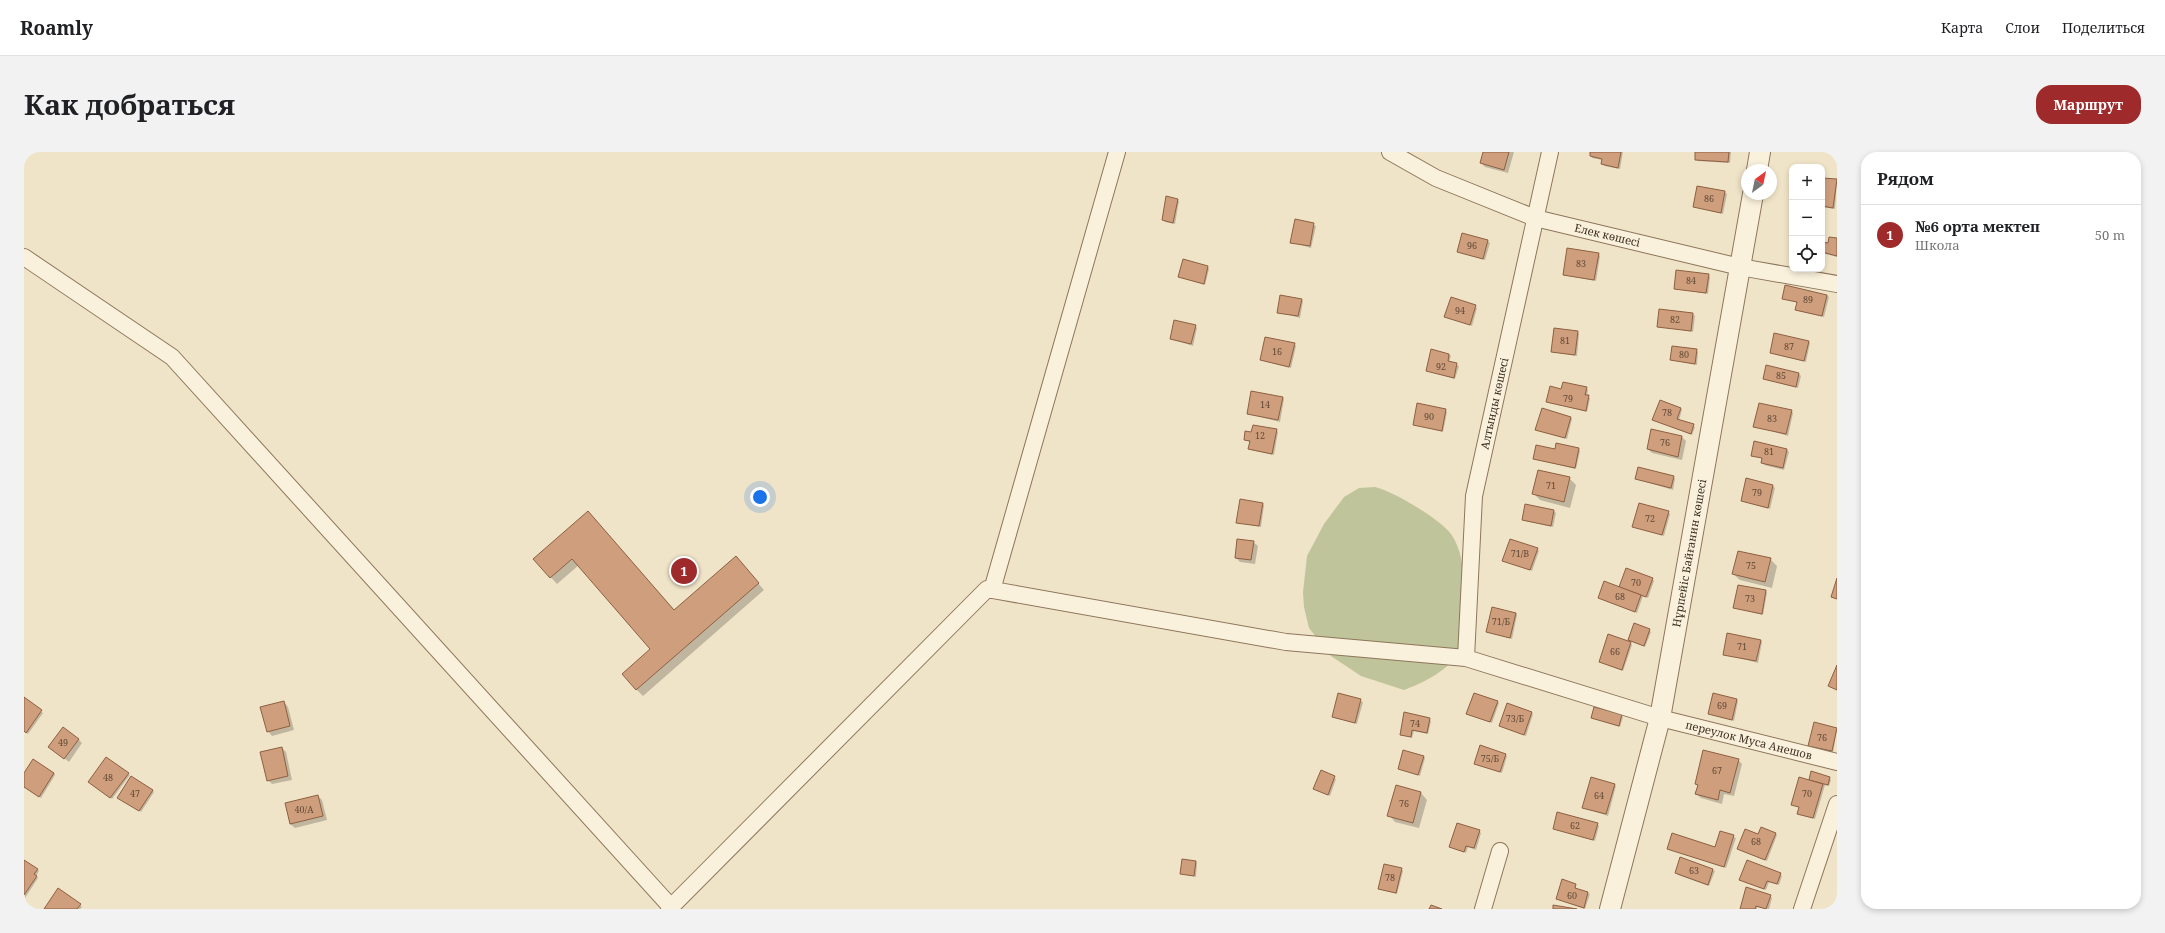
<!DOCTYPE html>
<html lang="ru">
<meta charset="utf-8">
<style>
:root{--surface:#fff;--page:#f2f2f2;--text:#202124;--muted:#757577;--line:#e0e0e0;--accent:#9e2a2b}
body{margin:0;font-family:"Noto Serif",serif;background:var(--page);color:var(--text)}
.controls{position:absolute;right:12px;top:12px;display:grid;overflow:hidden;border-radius:8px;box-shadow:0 2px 6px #0003}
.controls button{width:36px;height:36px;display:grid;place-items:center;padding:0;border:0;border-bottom:1px solid var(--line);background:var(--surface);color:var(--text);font:20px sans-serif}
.compass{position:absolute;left:1717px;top:12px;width:36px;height:36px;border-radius:50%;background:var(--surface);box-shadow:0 2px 6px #0003;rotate:33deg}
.you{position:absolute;left:736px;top:345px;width:14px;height:14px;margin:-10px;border:3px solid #fff;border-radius:50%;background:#1a73e8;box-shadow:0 0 0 6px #1a73e833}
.badge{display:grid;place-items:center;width:26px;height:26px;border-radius:50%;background:var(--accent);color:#fff;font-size:13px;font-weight:700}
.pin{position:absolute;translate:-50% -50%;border:2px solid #fff;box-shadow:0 1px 4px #0006}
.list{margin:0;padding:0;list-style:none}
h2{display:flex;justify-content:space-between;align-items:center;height:52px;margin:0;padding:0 16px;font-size:17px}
h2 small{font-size:13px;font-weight:400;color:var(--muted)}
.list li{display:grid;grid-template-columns:26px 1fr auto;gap:12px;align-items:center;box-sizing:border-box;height:60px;padding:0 16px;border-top:1px solid var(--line)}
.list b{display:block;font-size:15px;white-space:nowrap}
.list p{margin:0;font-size:13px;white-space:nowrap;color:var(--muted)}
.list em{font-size:13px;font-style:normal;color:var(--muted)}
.icon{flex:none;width:22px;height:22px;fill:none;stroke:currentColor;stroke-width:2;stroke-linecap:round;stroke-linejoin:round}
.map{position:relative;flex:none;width:1813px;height:757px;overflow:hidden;border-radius:16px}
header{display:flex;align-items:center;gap:24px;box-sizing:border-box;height:56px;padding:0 20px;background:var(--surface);border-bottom:1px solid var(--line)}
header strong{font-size:19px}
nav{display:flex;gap:22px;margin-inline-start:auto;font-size:14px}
.intro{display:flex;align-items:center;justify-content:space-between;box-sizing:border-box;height:96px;padding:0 24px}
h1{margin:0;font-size:28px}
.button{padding:10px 18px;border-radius:16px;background:var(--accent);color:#fff;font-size:14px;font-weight:700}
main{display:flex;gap:24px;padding:0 24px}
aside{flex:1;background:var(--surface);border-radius:16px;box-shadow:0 2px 6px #0003}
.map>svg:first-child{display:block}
.cemetery{fill:#bfc49a}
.shadow{fill:#0003}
.building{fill:#cf9f7d;stroke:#8d5f41}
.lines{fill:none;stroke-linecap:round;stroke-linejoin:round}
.minor-casing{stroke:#8d765c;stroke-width:18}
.tertiary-casing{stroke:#8d765c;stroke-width:22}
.minor{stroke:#faf1dc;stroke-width:16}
.tertiary{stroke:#faf1dc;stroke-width:20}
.labels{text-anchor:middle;stroke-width:4;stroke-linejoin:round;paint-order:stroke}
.number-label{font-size:9px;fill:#624a37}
.street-label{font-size:11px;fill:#3d2e20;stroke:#f7eed8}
</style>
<header>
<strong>Roamly</strong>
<nav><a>Карта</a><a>Слои</a><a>Поделиться</a></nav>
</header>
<div class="intro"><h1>Как добраться</h1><a class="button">Маршрут</a></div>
<main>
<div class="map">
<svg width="1813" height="757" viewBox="0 0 1813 757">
<rect width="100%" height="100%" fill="#f0e4c8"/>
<path class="cemetery" d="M1351,335C1369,339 1416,367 1427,382C1445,408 1439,445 1437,474C1437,481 1439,492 1436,498C1426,518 1399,531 1380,538L1337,524L1307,504L1285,476L1280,455L1279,440L1283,404L1300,372L1320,345L1335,336Z"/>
<g class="shadow">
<polygon points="1460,0 1490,0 1484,21 1461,15 1457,11"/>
<polygon points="1567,0 1599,0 1596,17 1580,14 1579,8 1568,6"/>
<polygon points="1672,0 1707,0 1706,11 1674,9 1672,7"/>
<polygon points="1798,27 1813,29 1811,57 1798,55"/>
<polygon points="1701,40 1703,42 1699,62 1670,55"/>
<polygon points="1153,48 1155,49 1151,72 1141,70 1139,68"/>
<polygon points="1272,68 1292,74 1287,96 1267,90"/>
<polygon points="1813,87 1813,105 1798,101 1798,91 1805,92"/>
<polygon points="1464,89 1466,91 1461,108 1434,99"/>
<polygon points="1574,102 1576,104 1572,129 1540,123"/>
<polygon points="1184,115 1185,117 1181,133 1155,125"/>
<polygon points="1684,123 1686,125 1684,142 1651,136"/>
<polygon points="1803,143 1805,145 1800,165 1774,159 1772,157 1774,151 1759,146"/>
<polygon points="1427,146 1453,156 1448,174 1422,164"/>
<polygon points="1277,147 1279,149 1276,166 1254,160"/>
<polygon points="1669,162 1671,164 1669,180 1634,174"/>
<polygon points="1171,174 1173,176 1169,194 1147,187"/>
<polygon points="1554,180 1555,182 1553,204 1528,200"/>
<polygon points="1785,190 1786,191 1782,210 1747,201"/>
<polygon points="1270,192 1272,194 1267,216 1237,208"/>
<polygon points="1672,198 1674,200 1673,213 1647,208"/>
<polygon points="1425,202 1427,204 1425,210 1435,214 1431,227 1403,219"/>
<polygon points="1775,222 1777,224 1774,236 1740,227"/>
<polygon points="1562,236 1564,238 1563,244 1566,246 1563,260 1523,249 1538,238"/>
<polygon points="1258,245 1260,247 1256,270 1224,262"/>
<polygon points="1657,257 1658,258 1655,268 1671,275 1668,283 1630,268"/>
<polygon points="1421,258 1423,260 1419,280 1390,272"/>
<polygon points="1767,259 1769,261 1764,284 1731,274"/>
<polygon points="1547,266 1548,267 1543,287 1513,278"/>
<polygon points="1252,278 1254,280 1250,303 1227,298 1225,297 1226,290 1221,288 1228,281"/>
<polygon points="1628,278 1658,285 1662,289 1658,308 1628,301 1624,297"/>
<polygon points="1555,297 1556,299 1552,317 1510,307 1532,298"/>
<polygon points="1763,298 1765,300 1760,318 1740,313 1739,307 1728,303"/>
<polygon points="1650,325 1651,327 1649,338 1612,327"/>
<polygon points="1545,326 1552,333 1546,356 1516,348 1510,342"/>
<polygon points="1749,334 1751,336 1746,357 1718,349"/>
<polygon points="1238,352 1240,353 1237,375 1213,370"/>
<polygon points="1502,353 1530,359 1532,361 1529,375 1501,369 1499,368"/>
<polygon points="1644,360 1646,362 1640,384 1609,374"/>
<polygon points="570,367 651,459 718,412 740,438 619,544 612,537 628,497 555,413 533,432 510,407"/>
<polygon points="1229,390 1234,394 1231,412 1216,410 1212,406"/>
<polygon points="1513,397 1515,399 1508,419 1480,408"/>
<polygon points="1746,407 1753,414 1748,436 1716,428 1709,422"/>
<polygon points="1628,427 1630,429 1624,446 1619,444 1613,461 1575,446 1596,436"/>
<polygon points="1742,439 1743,441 1739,463 1711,456"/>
<polygon points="1492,461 1493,463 1488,487 1463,480"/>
<polygon points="1625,478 1627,480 1621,495 1605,488"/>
<polygon points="1736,488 1738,490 1734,511 1700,502"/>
<polygon points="1607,491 1608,493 1599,519 1576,510"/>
<polygon points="1315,542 1339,550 1333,572 1309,565"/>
<polygon points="0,546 19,561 4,582 0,579"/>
<polygon points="1712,548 1714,549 1710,569 1685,562"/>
<polygon points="260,550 264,555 270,578 248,584 244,579"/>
<polygon points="1473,550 1475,551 1468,571 1444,562"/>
<polygon points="1507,561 1509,562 1502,584 1476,574"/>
<polygon points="1597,563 1599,565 1596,575 1568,566"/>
<polygon points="1405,567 1407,569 1404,582 1390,579 1388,586 1377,582"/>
<polygon points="1791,572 1813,577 1809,601 1785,593"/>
<polygon points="54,587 58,591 45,610 26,595"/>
<polygon points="258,596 262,600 268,628 248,632 244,628"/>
<polygon points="1481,603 1483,604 1478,621 1451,612"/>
<polygon points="1399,604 1401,606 1396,624 1375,616"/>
<polygon points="1714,608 1718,612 1710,644 1700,642 1698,652 1677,646 1672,642 1674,634 1672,632"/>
<polygon points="1297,620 1312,627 1306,644 1292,638"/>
<polygon points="30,621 31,623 17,646 0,635 0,623"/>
<polygon points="104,622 106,623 88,647 67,632"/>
<polygon points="1805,626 1807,628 1805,634 1801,633 1791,667 1776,663 1774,661 1776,656 1768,652 1785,629"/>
<polygon points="1590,633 1592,634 1584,664 1560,656"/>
<polygon points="128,638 130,640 117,660 96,647"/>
<polygon points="1397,641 1403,648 1395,676 1371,670 1365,663"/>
<polygon points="294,644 298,648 303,668 271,676 266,672"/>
<polygon points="1573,672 1575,674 1571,689 1530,677"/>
<polygon points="1455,679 1457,681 1452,698 1444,695 1442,701 1426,695"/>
<polygon points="1697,680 1712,686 1702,716 1645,697 1692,696"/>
<polygon points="1751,682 1753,683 1743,709 1714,697 1735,684"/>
<polygon points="1657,706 1689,718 1691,719 1685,734 1654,723 1652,721"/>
<polygon points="0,709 15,719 12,724 14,726 1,746"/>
<polygon points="1171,709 1173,711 1172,725 1157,721"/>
<polygon points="1377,717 1379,719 1373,742 1355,737"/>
<polygon points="1756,722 1758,724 1755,733 1745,730 1742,738 1718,729"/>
<polygon points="1552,732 1552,737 1566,742 1561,757 1533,747"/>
<polygon points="1746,744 1748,746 1745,757 1733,755 1733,757 1717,757"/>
<polygon points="56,753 58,755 56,757 21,757"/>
</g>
<g class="building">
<polygon points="1459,0 1485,0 1480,18 1456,11"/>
<polygon points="1566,0 1597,0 1594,16 1577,12 1578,7 1566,4"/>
<polygon points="1671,0 1705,0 1704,10 1671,8"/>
<polygon points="1798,26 1813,27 1809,56 1798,54"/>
<polygon points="1673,34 1701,39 1697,61 1669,55"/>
<polygon points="1142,44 1154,47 1149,71 1138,68"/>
<polygon points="1271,67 1290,71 1286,94 1266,91"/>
<polygon points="1438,81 1464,88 1459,107 1433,100"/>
<polygon points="1805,85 1813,86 1813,104 1798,100 1798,90 1804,91"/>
<polygon points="1543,96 1575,101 1570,128 1539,123"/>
<polygon points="1159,107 1184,114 1180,132 1154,125"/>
<polygon points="1652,118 1685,122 1682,141 1650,137"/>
<polygon points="1761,133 1803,143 1798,164 1771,158 1773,150 1758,147"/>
<polygon points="1256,143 1278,147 1274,164 1253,161"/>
<polygon points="1427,145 1452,153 1446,173 1420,165"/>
<polygon points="1635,157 1669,161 1667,179 1633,175"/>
<polygon points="1150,168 1172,173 1167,192 1146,187"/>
<polygon points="1530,176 1554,179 1551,203 1527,200"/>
<polygon points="1750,181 1785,189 1780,209 1746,201"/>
<polygon points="1241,185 1271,191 1265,215 1236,208"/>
<polygon points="1648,194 1673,197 1671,212 1646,208"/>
<polygon points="1407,197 1425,202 1424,209 1433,211 1430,226 1402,219"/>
<polygon points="1742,213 1775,221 1772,235 1739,227"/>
<polygon points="1539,230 1563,235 1561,243 1565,243 1562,259 1522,250 1526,234 1537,237"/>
<polygon points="1227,239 1259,245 1254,268 1223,262"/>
<polygon points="1636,248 1657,256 1653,267 1670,272 1667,282 1628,268"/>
<polygon points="1393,251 1422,257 1418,279 1389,273"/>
<polygon points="1735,251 1768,258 1762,282 1729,275"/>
<polygon points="1518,256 1547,265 1541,286 1511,278"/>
<polygon points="1229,273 1253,277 1248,302 1224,297 1226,289 1220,288 1221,279 1227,280"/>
<polygon points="1627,277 1658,284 1654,305 1623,297"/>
<polygon points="1730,289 1763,297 1759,316 1737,311 1738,306 1727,304"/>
<polygon points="1532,291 1555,296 1551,316 1509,307 1512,293 1531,297"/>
<polygon points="1614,315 1650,324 1647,336 1611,327"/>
<polygon points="1514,318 1546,325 1540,350 1508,342"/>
<polygon points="1722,326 1749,333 1744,356 1717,349"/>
<polygon points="1216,347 1239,351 1235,374 1212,371"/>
<polygon points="1615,351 1645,359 1638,383 1608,375"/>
<polygon points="1501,352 1530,358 1527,374 1498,368"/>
<polygon points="564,359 650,458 712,404 735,431 612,538 598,522 626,497 548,407 526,426 509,407"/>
<polygon points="1213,387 1230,389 1227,408 1211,406"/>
<polygon points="1486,387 1514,396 1506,418 1478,409"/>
<polygon points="1714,399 1747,406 1741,430 1708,422"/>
<polygon points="1602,416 1629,426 1622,445 1595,435"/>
<polygon points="1813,426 1813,447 1807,445"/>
<polygon points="1580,429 1617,443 1611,460 1574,446"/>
<polygon points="1714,433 1742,438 1738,462 1709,456"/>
<polygon points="1468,455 1492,461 1486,486 1462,480"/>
<polygon points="1610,471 1626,477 1620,494 1604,488"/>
<polygon points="1703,481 1737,488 1732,509 1699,503"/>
<polygon points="1584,482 1607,490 1598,518 1575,510"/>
<polygon points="1813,513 1813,538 1804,534"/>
<polygon points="1314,541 1337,547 1331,571 1308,565"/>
<polygon points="1450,541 1474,549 1466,570 1442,562"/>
<polygon points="1689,541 1713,547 1708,568 1684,562"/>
<polygon points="0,545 18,558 2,581 0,579"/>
<polygon points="260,549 266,574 243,580 236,555"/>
<polygon points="1483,551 1508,560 1500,583 1475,574"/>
<polygon points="1570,555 1598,562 1595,574 1567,566"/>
<polygon points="1380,560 1406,566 1403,581 1388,578 1387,585 1376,583"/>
<polygon points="1790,570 1813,576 1808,599 1784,594"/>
<polygon points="39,575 55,587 40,607 24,595"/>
<polygon points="1456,593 1482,602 1476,620 1450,612"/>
<polygon points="258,595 264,624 243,629 236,600"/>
<polygon points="1379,598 1400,604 1394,623 1374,617"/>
<polygon points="1679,598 1715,607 1706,641 1696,638 1694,648 1671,642 1674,633 1671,632"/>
<polygon points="82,605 105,621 86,646 64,630"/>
<polygon points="9,607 30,621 15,645 0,635 0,621"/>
<polygon points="1297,618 1311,624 1304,643 1289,637"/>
<polygon points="1787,619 1806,625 1804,633 1785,628"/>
<polygon points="107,624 129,638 115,659 93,646"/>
<polygon points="1567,625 1591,632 1582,662 1558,656"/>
<polygon points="1775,625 1799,632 1789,666 1773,662 1775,655 1767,653"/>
<polygon points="1372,633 1397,640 1389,671 1363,664"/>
<polygon points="294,643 299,664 266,672 261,651"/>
<polygon points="1533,660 1574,671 1569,688 1529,677"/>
<polygon points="1433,671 1456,678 1450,696 1442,694 1440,700 1425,695"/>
<polygon points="1737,675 1752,681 1741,708 1713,697 1721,677 1734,682"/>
<polygon points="1696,679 1710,683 1700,715 1643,697 1648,681 1691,695"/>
<polygon points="1656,705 1689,717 1684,733 1651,721"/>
<polygon points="1158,707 1172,709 1170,724 1156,722"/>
<polygon points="0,708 14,717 10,722 13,724 0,743"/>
<polygon points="1723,708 1757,721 1753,732 1743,729 1740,737 1715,728"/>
<polygon points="1360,712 1378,716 1372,741 1354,737"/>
<polygon points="1538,727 1552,732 1551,736 1564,740 1560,756 1532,747"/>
<polygon points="1722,735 1747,743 1742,757 1732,754 1731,757 1716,757"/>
<polygon points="34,736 57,752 53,757 20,757"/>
<polygon points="1407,753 1418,757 1405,757"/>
<polygon points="1529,753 1553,757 1529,757"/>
</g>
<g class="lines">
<g class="minor-casing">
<g id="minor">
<path id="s1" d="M1366,0L1412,26L1511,66L1716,115L1813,132"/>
<polyline points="0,105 148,205 647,755"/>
<polyline points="968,438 1093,0"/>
<path id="s2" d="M1442,506L1450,344L1526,0"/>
<path id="s3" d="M645,757L963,437L1262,490L1442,506L1636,566L1813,610"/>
<polyline points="1459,757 1476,699"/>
<polyline points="1778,757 1813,652"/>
</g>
</g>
<g class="tertiary-casing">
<g id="tertiary">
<polyline points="1733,18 1736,0"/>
<path id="s4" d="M1586,757L1636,566L1729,42"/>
</g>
</g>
<use href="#minor" class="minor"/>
<use href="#tertiary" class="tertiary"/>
</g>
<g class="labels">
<g class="number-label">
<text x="1685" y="50">86</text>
<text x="1448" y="97">96</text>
<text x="1557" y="115">83</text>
<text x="1667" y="132">84</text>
<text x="1784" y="151">89</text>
<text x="1436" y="162">94</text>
<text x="1651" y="171">82</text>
<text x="1541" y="192">81</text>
<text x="1765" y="198">87</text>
<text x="1253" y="203">16</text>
<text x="1660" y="206">80</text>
<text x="1417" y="218">92</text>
<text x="1757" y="227">85</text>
<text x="1544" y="250">79</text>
<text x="1241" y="256">14</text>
<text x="1643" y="264">78</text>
<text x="1405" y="268">90</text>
<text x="1748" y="270">83</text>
<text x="1236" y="287">12</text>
<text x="1641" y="294">76</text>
<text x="1745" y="303">81</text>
<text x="1527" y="337">71</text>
<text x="1733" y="344">79</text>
<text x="1626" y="370">72</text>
<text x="1496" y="405">71/В</text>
<text x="1727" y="417">75</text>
<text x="1612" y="434">70</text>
<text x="1596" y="448">68</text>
<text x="1726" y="450">73</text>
<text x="1477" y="473">71/Б</text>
<text x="1718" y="498">71</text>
<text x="1591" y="503">66</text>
<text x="1698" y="557">69</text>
<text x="1491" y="570">73/Б</text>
<text x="1391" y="575">74</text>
<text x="1798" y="589">76</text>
<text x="39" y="594">49</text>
<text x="1466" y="610">75/Б</text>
<text x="1693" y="622">67</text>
<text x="84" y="629">48</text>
<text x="111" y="645">47</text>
<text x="1783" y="645">70</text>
<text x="1575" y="647">64</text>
<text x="1380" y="655">76</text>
<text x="280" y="661">40/А</text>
<text x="1551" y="677">62</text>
<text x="1732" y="693">68</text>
<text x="1670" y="722">63</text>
<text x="1366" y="729">78</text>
<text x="1548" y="747">60</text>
</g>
<g class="street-label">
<text dy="4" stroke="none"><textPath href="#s1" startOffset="234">Елек көшесі</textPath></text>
<text dy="4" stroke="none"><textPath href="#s2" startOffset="257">Алтынды көшесі</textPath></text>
<text dy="4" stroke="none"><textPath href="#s4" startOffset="365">Нұрпейіс Байғанин көшесі</textPath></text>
<text dy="4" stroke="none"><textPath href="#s3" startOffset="1230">переулок Муса Анешов</textPath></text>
</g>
</g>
</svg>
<div class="controls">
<button>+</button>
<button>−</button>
<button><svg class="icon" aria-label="locate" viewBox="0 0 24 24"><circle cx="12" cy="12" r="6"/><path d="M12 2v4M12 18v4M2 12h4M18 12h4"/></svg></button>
</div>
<svg class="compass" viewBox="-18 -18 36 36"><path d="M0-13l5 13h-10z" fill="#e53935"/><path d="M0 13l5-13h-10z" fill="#757577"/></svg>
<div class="you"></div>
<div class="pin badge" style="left:660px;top:419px">1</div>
</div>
<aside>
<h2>Рядом<small></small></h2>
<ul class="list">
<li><span class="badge">1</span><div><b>№6 орта мектеп</b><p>Школа</p></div><em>50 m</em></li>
</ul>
</aside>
</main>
